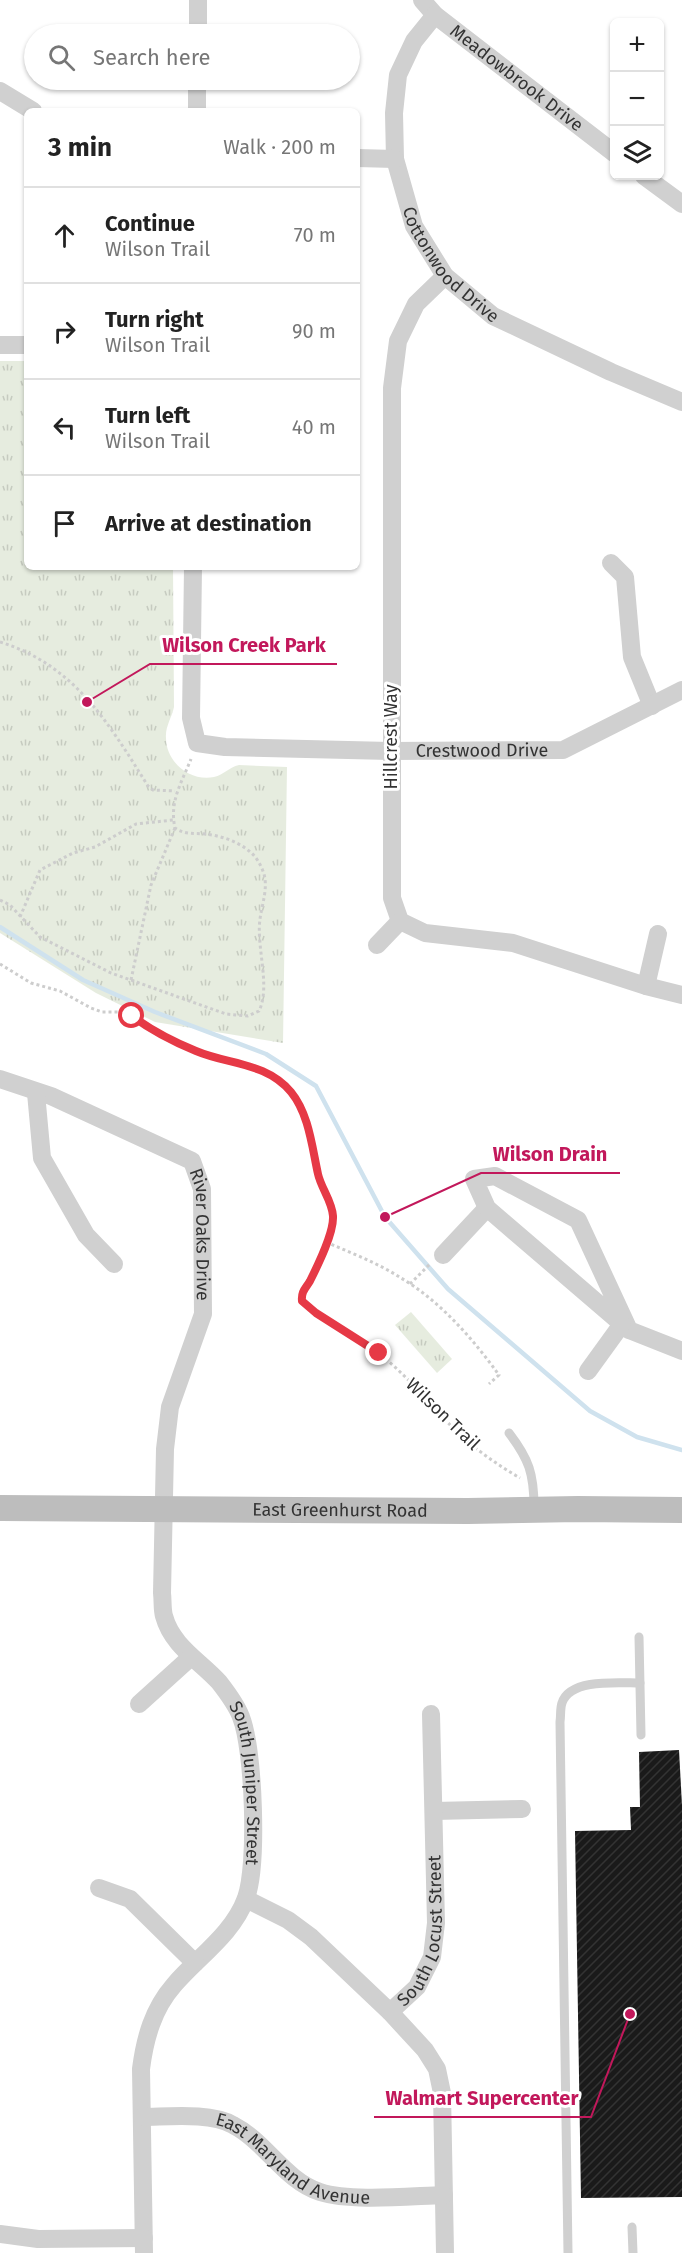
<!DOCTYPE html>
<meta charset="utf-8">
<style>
:root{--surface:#fff;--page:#f6f6f6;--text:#222;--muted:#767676;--line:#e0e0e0}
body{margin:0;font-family:"Fira Sans",sans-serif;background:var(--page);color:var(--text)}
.controls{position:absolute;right:18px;top:18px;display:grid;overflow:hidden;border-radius:9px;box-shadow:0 2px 4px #0004}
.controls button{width:54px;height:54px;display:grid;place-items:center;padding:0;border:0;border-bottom:2px solid var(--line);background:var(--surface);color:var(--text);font:30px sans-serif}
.stop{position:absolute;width:18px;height:18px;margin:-14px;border:4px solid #e63946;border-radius:50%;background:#fff}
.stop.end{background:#e63946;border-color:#fff;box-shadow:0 2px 6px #0008}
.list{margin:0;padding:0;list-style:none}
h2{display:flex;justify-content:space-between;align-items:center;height:78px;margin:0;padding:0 24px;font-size:26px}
h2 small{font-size:20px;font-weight:400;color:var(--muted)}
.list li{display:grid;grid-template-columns:39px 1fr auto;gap:18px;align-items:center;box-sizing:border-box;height:96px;padding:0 24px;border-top:2px solid var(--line)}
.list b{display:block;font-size:22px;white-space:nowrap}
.list p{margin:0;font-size:20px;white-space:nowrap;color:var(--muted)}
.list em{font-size:20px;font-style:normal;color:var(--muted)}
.icon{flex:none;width:33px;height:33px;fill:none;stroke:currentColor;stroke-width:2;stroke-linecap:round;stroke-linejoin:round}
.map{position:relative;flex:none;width:682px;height:2253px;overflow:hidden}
.search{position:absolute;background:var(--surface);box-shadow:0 2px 4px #0004;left:24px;top:24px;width:336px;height:66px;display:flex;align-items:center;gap:15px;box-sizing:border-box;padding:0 21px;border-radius:33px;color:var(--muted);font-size:22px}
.panel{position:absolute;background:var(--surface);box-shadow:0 2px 4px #0004;left:24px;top:108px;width:336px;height:462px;border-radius:9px}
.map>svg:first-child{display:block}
.park{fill:url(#park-tufts)}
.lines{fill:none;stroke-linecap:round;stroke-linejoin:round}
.stream{stroke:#cfe2ee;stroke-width:4.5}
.building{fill:url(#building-hatch)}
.path{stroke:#cdcdcd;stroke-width:3;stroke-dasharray:3 3;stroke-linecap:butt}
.service{stroke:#d0d0d0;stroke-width:9}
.minor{stroke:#d0d0d0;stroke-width:18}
.secondary{stroke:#bdbdbd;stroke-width:26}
.route{stroke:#e63946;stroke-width:8}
.labels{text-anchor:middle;stroke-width:6;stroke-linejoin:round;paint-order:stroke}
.street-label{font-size:18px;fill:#333;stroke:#fff}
.leader{fill:none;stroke:#c2185b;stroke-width:2}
.callout-dot{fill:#c2185b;stroke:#fff;stroke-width:2}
.callout-label{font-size:20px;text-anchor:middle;font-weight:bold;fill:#c2185b;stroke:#fff;stroke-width:6;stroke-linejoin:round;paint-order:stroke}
</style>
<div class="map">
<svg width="682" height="2253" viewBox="0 0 682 2253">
<defs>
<pattern id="park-tufts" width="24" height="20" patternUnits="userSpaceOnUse" patternTransform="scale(1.5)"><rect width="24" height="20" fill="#e6ecdf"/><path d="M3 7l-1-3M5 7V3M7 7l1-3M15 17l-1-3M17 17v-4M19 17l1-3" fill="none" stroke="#c6cbc0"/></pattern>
<pattern id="building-hatch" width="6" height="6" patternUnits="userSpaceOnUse" patternTransform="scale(1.5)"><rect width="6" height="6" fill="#1a1a1a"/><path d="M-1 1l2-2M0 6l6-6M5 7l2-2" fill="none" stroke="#333"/></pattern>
</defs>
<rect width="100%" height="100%" fill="#fff"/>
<g class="park">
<path d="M0,361H27V567H173L174,707C172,717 165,727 166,738C166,762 190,782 214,777C224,775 229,767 239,765L287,767L283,1043L155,1022L96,993L0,933Z"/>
<polygon points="411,1312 452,1359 437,1373 395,1325"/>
</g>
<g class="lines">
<polyline class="stream" points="0,927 83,980 155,1012 266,1054 316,1086 385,1217 448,1289 590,1411 637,1437 682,1450"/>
</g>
<polygon class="building" points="679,1750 682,1805 682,2197 581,2198 575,1831 631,1830 630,1807 640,1807 639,1752"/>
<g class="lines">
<g class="path">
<path d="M0,642C75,665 109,724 148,786L153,790L175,791"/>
<path d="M0,900L10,905L40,937L111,973L226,1014L248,1016L259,1011C271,986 256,947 260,919C262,904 268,889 264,874C261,865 256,856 249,851C237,841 221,836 206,834C195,833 185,835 175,828C169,801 182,782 191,759"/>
<polyline points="20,917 40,870 73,853 95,847 136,824 173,820"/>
<path d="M0,964L31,983L60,991L91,1008L102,1012H122L132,1016L146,1026L198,1052L247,1064L276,1077L292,1093L308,1129L318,1177L330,1205L333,1217L331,1229L309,1283L303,1291L302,1301C322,1323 354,1334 378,1353C406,1374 429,1403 453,1428C472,1447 496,1464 520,1478"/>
<polyline points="131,980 151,885 175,828"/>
<path d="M326,1242C351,1253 378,1263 401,1278C440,1301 473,1339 499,1375L489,1384"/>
<polyline points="410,1284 430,1264"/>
</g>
<g class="service">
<path d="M509,1433C529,1459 534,1474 534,1507"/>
<polyline points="639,1637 641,1735"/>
<polyline points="632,2227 633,2253"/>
<path d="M568,2253L560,1722C561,1716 560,1708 562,1703C570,1678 619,1683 640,1683"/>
</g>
<g class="minor">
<path id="s1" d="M422,0L435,15L614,153"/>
<path id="s2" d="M435,15L414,41L398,75L394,113L395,159L414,226L445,276L493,316L611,372L682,402"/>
<polyline points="198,34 198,0"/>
<polyline points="0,91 33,111"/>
<polyline points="197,111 197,80"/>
<polyline points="357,158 395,159"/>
<polyline points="644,176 682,204"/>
<polyline points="445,276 416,304 398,341 392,388 392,898 400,921 425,933 513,943 646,986 682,995"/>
<polyline points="0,345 27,345"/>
<polyline points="611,563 625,577 632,657 652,706"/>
<path id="s3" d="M193,567L191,718L197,743L225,747L390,751L563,750L682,690"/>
<polyline points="377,945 400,921"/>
<polyline points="646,986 658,934"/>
<path id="s4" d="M0,1079L51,1096L192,1161L202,1189L203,1314L170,1407L165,1449L162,1593C163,1601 162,1609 164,1616C172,1646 200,1661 219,1682C226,1691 237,1706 241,1717C254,1750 258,1865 246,1898C233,1934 198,1957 174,1985C153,2009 145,2038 141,2069L144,2253"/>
<polyline points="36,1093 42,1158 86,1235 114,1264"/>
<polyline points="443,1255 487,1208"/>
<polyline points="629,1330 578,1220 495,1176 474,1179 487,1208 629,1330 682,1351"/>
<polyline points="588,1371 622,1324"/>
<polyline points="139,1704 191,1657"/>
<polyline points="434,1811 522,1809"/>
<polyline points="99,1888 130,1899 195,1963"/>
<polyline points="246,1899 288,1920 311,1937 390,2012 425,2050 437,2069 442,2093 445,2253"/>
<path id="s5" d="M390,2012L417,1987L432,1957L436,1923L431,1714"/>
<path id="s6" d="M142,2117C167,2117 210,2112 233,2125C266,2142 284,2180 320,2192C351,2202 410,2196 444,2195"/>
<polyline points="0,2234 38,2239 144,2238"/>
</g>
<path class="secondary" id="s7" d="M0,1508L468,1511L578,1509L682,1510"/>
</g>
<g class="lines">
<path class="route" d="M132,1016C151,1030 174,1042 196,1051C229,1065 266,1062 291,1092C309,1114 312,1147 318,1174C321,1188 332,1201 333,1216C334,1233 318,1265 310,1281C306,1288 301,1291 302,1301L316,1313L379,1353"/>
</g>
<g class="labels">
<g class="street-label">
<text dy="6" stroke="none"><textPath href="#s1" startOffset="123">Meadowbrook Drive</textPath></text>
<text dy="6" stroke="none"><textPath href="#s2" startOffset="278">Cottonwood Drive</textPath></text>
<text transform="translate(391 737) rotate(-90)" y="6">Hillcrest Way</text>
<text dy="6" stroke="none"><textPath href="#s3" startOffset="462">Crestwood Drive</textPath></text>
<text dy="6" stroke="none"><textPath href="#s4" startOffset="284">River Oaks Drive</textPath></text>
<text transform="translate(443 1414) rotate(44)" y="6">Wilson Trail</text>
<text dy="6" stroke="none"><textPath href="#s7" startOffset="340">East Greenhurst Road</textPath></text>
<text dy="6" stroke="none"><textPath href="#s4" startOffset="867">South Juniper Street</textPath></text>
<text dy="6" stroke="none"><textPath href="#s5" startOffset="93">South Locust Street</textPath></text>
<text dy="6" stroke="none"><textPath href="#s6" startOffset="164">East Maryland Avenue</textPath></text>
</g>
</g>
<path class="leader" d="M87 702L150 664H337M385 1217L481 1173H620M630 2014L591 2117H374"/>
<g class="callout-dot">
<circle cx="87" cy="702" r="6"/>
<circle cx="385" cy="1217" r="6"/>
<circle cx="630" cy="2014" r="6"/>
</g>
<g class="callout-label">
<text x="244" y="652">Wilson Creek Park</text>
<text x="550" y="1161">Wilson Drain</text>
<text x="482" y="2105">Walmart Supercenter</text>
</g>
</svg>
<div class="controls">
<button>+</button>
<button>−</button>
<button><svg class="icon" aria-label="layers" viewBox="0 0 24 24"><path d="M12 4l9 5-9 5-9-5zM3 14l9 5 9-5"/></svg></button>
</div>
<div class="stop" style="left:132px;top:1016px"></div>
<div class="stop end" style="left:379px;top:1353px"></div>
<div class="search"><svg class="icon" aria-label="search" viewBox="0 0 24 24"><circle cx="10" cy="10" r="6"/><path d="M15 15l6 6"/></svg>Search here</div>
<section class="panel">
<h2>3 min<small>Walk · 200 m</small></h2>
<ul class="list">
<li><svg class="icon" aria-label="ahead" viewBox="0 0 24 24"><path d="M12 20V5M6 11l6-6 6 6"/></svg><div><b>Continue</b><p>Wilson Trail</p></div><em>70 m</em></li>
<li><svg class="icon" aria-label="right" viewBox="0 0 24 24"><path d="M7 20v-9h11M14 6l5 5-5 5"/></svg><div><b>Turn right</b><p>Wilson Trail</p></div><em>90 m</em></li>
<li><svg class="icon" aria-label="left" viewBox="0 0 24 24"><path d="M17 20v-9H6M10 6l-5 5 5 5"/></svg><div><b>Turn left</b><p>Wilson Trail</p></div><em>40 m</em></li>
<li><svg class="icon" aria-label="arrive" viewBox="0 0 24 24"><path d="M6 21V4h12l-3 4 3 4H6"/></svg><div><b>Arrive at destination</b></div></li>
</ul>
</section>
</div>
